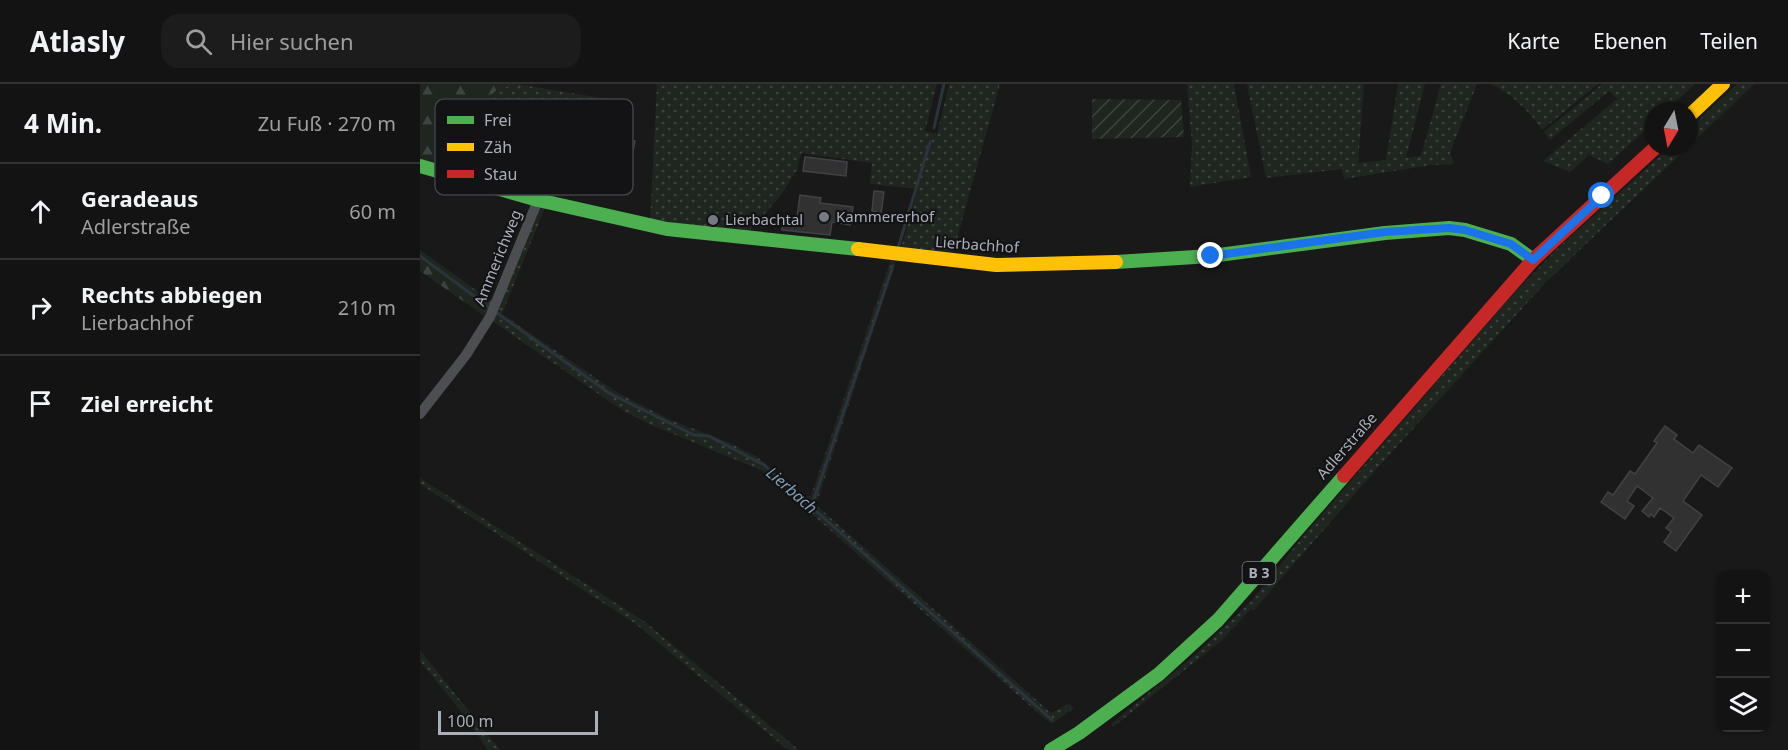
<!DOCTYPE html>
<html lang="de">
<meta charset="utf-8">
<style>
:root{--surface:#131313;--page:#1c1c1c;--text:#f1f3f6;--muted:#9d9ea0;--line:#323233}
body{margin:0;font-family:"Noto Sans",sans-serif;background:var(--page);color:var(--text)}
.controls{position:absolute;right:18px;bottom:18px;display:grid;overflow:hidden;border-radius:12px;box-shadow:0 2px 4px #0004}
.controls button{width:54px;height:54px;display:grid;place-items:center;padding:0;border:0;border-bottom:2px solid var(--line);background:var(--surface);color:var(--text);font:30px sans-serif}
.compass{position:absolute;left:1224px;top:18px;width:54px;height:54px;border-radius:50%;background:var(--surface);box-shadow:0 2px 4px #0004;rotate:190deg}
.scale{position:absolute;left:18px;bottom:15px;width:160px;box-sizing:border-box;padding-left:6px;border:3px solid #aaafba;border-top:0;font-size:16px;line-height:21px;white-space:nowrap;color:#aaafba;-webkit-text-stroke:4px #131315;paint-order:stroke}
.stop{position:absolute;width:18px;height:18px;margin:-14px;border:4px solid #1a73e8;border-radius:50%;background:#fff}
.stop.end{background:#1a73e8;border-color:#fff;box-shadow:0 2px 6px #0008}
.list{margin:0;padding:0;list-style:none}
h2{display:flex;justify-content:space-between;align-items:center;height:78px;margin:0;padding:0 24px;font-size:26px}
h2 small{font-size:20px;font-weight:400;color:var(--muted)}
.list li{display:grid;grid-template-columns:39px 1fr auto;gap:18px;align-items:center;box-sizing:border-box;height:96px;padding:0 24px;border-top:2px solid var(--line)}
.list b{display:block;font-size:22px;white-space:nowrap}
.list p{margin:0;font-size:20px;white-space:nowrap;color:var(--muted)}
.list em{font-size:20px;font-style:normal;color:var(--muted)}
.icon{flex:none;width:33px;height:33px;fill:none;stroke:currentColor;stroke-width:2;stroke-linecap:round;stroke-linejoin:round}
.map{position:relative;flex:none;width:1368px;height:666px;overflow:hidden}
header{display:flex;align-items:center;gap:36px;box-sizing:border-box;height:84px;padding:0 30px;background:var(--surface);border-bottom:2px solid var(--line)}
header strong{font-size:28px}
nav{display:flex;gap:33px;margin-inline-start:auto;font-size:21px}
.search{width:420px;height:54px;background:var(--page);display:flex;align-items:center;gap:15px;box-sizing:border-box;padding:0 21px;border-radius:18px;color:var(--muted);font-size:22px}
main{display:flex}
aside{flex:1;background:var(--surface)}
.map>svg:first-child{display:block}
.grass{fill:url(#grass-dots)}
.forest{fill:url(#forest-firs)}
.garden{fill:url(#garden-furrows)}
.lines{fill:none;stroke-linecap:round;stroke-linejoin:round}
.stream{stroke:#2c343b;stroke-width:3}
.building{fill:#313131;stroke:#414245;stroke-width:1.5}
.street{stroke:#4d4e52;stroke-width:10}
.fast{stroke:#4caf50;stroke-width:14}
.slow{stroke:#ffc107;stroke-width:14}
.jam{stroke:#c62828;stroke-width:14}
.route{stroke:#1a73e8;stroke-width:8}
.poi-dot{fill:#777a82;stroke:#131315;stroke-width:2}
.labels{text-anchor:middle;stroke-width:4.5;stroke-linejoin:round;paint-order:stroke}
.shield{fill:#131315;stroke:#7d8088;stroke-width:1.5}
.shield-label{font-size:14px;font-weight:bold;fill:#aaafba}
.poi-label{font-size:15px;fill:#aaafba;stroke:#131315;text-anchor:start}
.street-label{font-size:15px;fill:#aaafba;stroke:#131315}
.water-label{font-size:16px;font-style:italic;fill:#829db4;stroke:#131315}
.key{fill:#131315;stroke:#404247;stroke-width:1.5}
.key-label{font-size:16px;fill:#aaafba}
</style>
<header>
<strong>Atlasly</strong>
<div class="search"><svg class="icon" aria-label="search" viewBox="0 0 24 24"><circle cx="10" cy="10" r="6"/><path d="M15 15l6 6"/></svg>Hier suchen</div>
<nav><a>Karte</a><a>Ebenen</a><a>Teilen</a></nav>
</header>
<main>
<aside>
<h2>4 Min.<small>Zu Fuß · 270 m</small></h2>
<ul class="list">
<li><svg class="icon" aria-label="ahead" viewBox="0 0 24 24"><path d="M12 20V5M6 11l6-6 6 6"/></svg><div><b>Geradeaus</b><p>Adlerstraße</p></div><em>60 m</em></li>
<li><svg class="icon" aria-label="right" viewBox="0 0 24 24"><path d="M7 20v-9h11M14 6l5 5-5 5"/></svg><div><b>Rechts abbiegen</b><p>Lierbachhof</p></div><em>210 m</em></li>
<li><svg class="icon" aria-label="arrive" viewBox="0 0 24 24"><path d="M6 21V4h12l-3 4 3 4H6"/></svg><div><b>Ziel erreicht</b></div></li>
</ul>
</aside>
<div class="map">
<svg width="1368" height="666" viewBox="0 0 1368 666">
<defs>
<pattern id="grass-dots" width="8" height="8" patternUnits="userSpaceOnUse" patternTransform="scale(1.5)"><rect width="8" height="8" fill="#1f2620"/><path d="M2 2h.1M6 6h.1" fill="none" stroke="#3d433e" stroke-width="1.8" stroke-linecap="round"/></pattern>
<pattern id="forest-firs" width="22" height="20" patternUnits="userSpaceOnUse" patternTransform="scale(1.5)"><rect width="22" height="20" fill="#1f2620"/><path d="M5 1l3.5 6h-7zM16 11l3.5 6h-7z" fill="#3d433e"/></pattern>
<pattern id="garden-furrows" width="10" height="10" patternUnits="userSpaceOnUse" patternTransform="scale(1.5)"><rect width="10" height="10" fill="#1f2620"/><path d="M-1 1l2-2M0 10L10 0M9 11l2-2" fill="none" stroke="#3d433e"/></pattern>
</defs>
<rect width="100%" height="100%" fill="#191919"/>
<g class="grass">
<polygon points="97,0 199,17 196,44 179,40 175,56 156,53 153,67 139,66 133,115 45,93 59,21 78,5"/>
<polygon points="237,0 517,0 505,47 517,50 529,0 580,0 533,169 480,167 498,105 450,100 452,79 381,69 377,86 361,111 328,149 230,138"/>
<polygon points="767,0 814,0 831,93 770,103 772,61"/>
<polygon points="827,0 944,0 938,79 966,76 978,0 1005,0 986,74 1001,72 1021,0 1057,0 1030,69 1034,80 1011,81 924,95 922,85 846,94"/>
<path d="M1071,0H1178L1122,46C1109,27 1092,10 1071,0Z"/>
<polygon points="1182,0 1275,0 1246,27 1233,27 1233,39 1188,80 1169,71 1150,88 1123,77 1197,15 1189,7 1130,56 1124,48"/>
<polygon points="1317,0 1334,0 1269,62 1269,45"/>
<polygon points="1250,63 1268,63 1126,198 961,380 834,526 831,525 801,557 693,643 691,640 776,570 834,514 884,451 1088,216 1138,164"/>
<polygon points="126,121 82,230 198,309 251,336 310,359 336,372 385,413 391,412 471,175 476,176 396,421 631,629 649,620 654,624 632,640 624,634 343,387 229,340 202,326 72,237 78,227 118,124"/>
<polygon points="0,394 224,537 379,666 368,666 217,541 0,400"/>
<polygon points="0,566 80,666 68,666 47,635 0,577"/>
</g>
<g class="forest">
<polygon points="0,0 97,0 78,5 59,21 45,93 0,79"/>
<polygon points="0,166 74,219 66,233 0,187"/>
</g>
<polygon class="garden" points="672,15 761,16 764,53 672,55"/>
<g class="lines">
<g class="stream">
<polyline points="514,44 524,0"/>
<polyline points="478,164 510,58"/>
<polyline points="0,172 70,224"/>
<polyline points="77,229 189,309 274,351 289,352 344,381 632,636"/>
<polyline points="391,424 473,182"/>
</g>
</g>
<g class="building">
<polygon points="182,45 205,50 204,55 215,57 213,66 201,63 198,75 178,70"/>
<polygon points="385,73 427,78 426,92 383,87"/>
<polygon points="454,107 464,108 461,129 452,127"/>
<polygon points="380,111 401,114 400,119 433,123 430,141 412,138 410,151 362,146 363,132 377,134"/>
<polygon points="1245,342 1257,351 1254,355 1273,369 1279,361 1312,384 1298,403 1281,391 1263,417 1282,431 1256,467 1244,458 1251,448 1246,444 1254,434 1240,424 1234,433 1231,430 1229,433 1222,427 1233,414 1217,402 1207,417 1214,422 1205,435 1181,418 1188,408 1193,411 1210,387 1215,390 1237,359 1234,357"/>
</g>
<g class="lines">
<polyline class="street" points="0,330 46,271 70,233 118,116"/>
<g class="fast">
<polyline points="0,82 118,116 247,145 438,165"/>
<polyline points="696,178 791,172 965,149 1029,144 1045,146 1091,160 1113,176"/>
<polyline points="631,666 659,649 739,590 798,536 924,392"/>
</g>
<g class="slow">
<polyline points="1269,32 1303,0"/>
<polyline points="438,165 576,181 696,178"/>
</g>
<polyline class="jam" points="924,392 1113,176 1236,63"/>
</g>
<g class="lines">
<polyline class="route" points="791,172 965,148 1029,144 1045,146 1091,160 1113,176 1182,112"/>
</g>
<g class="poi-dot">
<circle cx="404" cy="133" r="6"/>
<circle cx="293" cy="136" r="6"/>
</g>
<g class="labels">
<rect class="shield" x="822.5" y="478" width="33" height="22" rx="4.5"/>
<g class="shield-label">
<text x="839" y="494">B 3</text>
</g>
<g class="poi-label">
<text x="416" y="138">Kammererhof</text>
<text x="305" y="141">Lierbachtal</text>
</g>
<g class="street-label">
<text transform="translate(557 161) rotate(4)" y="5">Lierbachhof</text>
<text transform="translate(78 174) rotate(-68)" y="5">Ammerichweg</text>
<text transform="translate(927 362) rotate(-49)" y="5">Adlerstraße</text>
</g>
<g class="water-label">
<text transform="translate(372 406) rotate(41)" y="6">Lierbach</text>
</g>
</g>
<rect x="15" y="15" width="198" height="96" rx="9" class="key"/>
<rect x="27" y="32" width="27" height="8" fill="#4caf50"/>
<rect x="27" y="59" width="27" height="8" fill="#ffc107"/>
<rect x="27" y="86" width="27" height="8" fill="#c62828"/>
<g class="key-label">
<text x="64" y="42">Frei</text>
<text x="64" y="69">Zäh</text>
<text x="64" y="96">Stau</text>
</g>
</svg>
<div class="controls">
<button>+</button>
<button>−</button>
<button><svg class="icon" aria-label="layers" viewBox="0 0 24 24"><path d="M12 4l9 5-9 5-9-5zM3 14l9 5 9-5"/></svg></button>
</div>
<svg class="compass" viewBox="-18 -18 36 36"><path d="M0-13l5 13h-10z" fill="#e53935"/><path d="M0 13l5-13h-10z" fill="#9d9ea0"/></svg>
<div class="scale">100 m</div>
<div class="stop" style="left:1182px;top:112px"></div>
<div class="stop end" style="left:791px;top:172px"></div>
</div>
</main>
